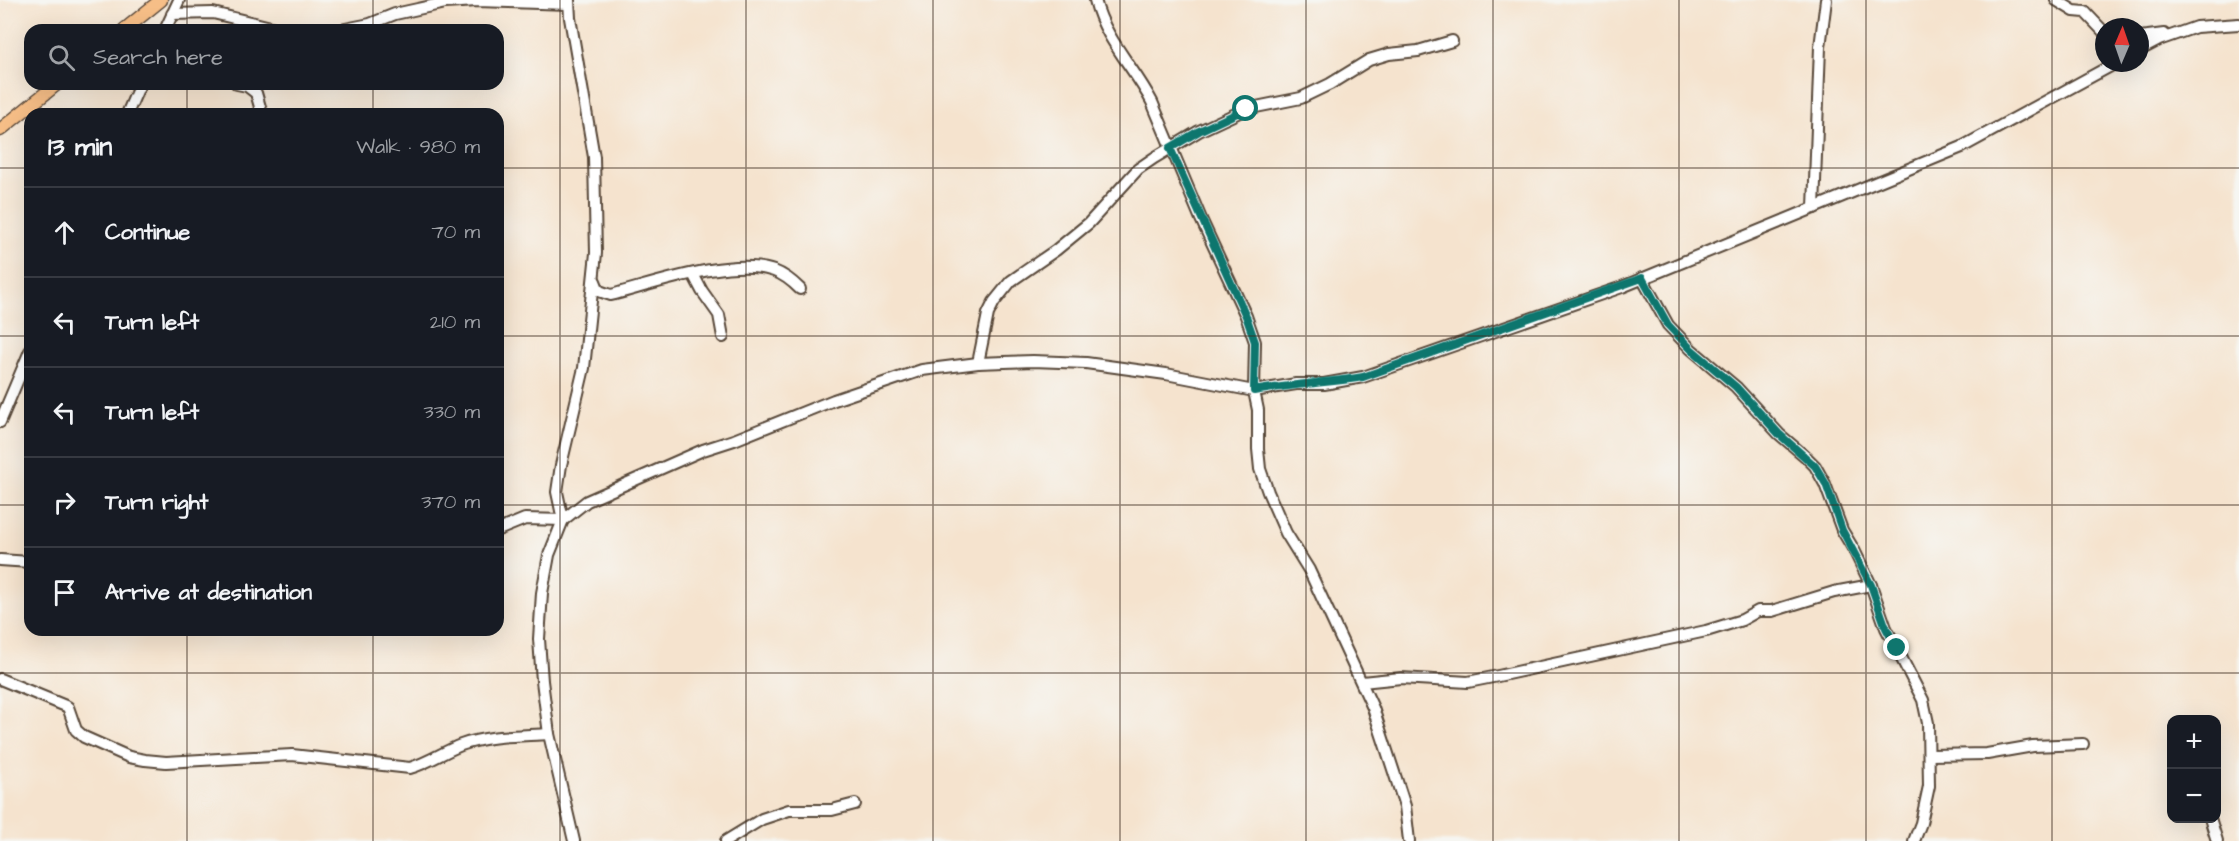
<!DOCTYPE html>
<meta charset="utf-8">
<style>
:root{--surface:#171b24;--page:#242831;--text:#f1f3f6;--muted:#9ea1a6;--line:#363941}
body{margin:0;font-family:"Architects Daughter",sans-serif;background:var(--page);color:var(--text)}
.controls{position:absolute;right:18px;bottom:18px;display:grid;overflow:hidden;border-radius:12px;box-shadow:0 6px 24px #0002}
.controls button{width:54px;height:54px;display:grid;place-items:center;padding:0;border:0;border-bottom:2px solid var(--line);background:var(--surface);color:var(--text);font:30px sans-serif}
.compass{position:absolute;left:2095px;top:18px;width:54px;height:54px;border-radius:50%;background:var(--surface);box-shadow:0 6px 24px #0002;rotate:2deg}
.stop{position:absolute;width:18px;height:18px;margin:-14px;border:4px solid #0f766e;border-radius:50%;background:#fff}
.stop.end{background:#0f766e;border-color:#fff;box-shadow:0 2px 6px #0008}
.list{margin:0;padding:0;list-style:none}
h2{display:flex;justify-content:space-between;align-items:center;height:78px;margin:0;padding:0 24px;font-size:26px}
h2 small{font-size:20px;font-weight:400;color:var(--muted)}
.list li{display:grid;grid-template-columns:39px 1fr auto;gap:18px;align-items:center;box-sizing:border-box;height:90px;padding:0 24px;border-top:2px solid var(--line)}
.list b{display:block;font-size:22px;white-space:nowrap}
.list em{font-size:20px;font-style:normal;color:var(--muted)}
.icon{flex:none;width:33px;height:33px;fill:none;stroke:currentColor;stroke-width:2;stroke-linecap:round;stroke-linejoin:round}
.map{position:relative;flex:none;width:2239px;height:841px;overflow:hidden}
.search{position:absolute;background:var(--surface);box-shadow:0 6px 24px #0002;left:24px;top:24px;width:480px;height:66px;display:flex;align-items:center;gap:15px;box-sizing:border-box;padding:0 21px;border-radius:18px;color:var(--muted);font-size:22px}
.panel{position:absolute;background:var(--surface);box-shadow:0 6px 24px #0002;left:24px;top:108px;width:480px;height:528px;border-radius:18px}
.map>svg:first-child{display:block}
.lines{fill:none;stroke-linecap:round;stroke-linejoin:round}
.minor-casing{stroke:#574638;stroke-width:14}
.major-casing{stroke:#574638;stroke-width:15}
.minor{stroke:#fff;stroke-width:10}
.major{stroke:#f6be87;stroke-width:12}
.route{stroke:#0f766e;stroke-width:8}
.grid{fill:none;stroke:#3b2a1e;stroke-width:1.5;stroke-opacity:0.55}
</style>
<div class="map">
<svg width="2239" height="841" viewBox="0 0 2239 841">
<rect width="100%" height="100%" fill="#f6f6f2"/>
<filter id="ink" filterUnits="userSpaceOnUse"><feTurbulence type="fractalNoise" baseFrequency=".0167" numOctaves="2"/><feDisplacementMap in="SourceGraphic" scale="12" xChannelSelector="R" yChannelSelector="G"/><feConvolveMatrix kernelMatrix="1 2 1 2 8 2 1 2 1" color-interpolation-filters="sRGB"/></filter>
<filter id="wash" filterUnits="userSpaceOnUse"><feTurbulence type="fractalNoise" baseFrequency=".008" numOctaves="4" result="noise"/><feDisplacementMap in="SourceGraphic" scale="24" xChannelSelector="R" yChannelSelector="G"/><feGaussianBlur stdDeviation="1.35" result="paint"/><feColorMatrix in="noise" values="0 0 0 0 0 0 0 0 0 0 0 0 0 0 0 0 0 1.4 0 .05"/><feComposite in="paint" operator="in"/></filter>
<g filter="url(#wash)">
<rect width="100%" height="100%" fill="#f5e3ce"/>
</g>
<g filter="url(#ink)">
<g class="lines">
<g class="minor-casing">
<g id="minor">
<polyline points="569,0 570,18 594,157 596,253 584,368 561,465 557,492 563,520 549,555 542,593 539,639 542,681 549,734 574,841"/>
<path d="M1095,0C1105,40 1134,67 1152,102L1201,219L1246,316L1255,342L1254,391L1258,410V449L1260,469L1268,492L1286,533L1309,570L1373,708L1405,806L1409,841"/>
<polyline points="2056,0 2074,11 2085,12 2104,32"/>
<polyline points="172,14 213,13 283,30"/>
<polyline points="165,30 179,0"/>
<polyline points="340,30 370,24 395,14 445,3 477,1 569,4"/>
<polyline points="2140,37 2164,34"/>
<polyline points="2140,50 2159,40 2196,27 2239,24"/>
<polyline points="237,84 247,86 256,93 262,114"/>
<polyline points="127,114 140,84"/>
<polyline points="1814,208 1820,47 1826,0"/>
<polyline points="693,274 702,291 719,315 723,337"/>
<polyline points="1642,278 1668,325 1691,349 1736,387 1779,434 1806,457 1815,466 1825,484 1842,530 1854,550 1871,585 1886,628 1923,700 1928,723 1929,786 1921,823 1914,841"/>
<path d="M595,281L599,291L611,295C654,284 732,256 774,271C785,275 792,281 800,289"/>
<polyline points="978,363 988,314 994,302 1011,281 1056,250 1089,223 1138,169 1154,158 1199,131 1246,109 1301,98 1330,84 1369,60 1389,54 1418,51 1452,41"/>
<polyline points="0,422 30,351"/>
<polyline points="498,530 525,519 563,520 587,501 703,450 734,440 834,400 922,370 978,363 1033,361 1086,363 1166,374 1254,391 1296,384 1324,384 1363,377 1622,287 1962,147 2116,63"/>
<polyline points="0,560 30,562"/>
<path d="M0,679L68,707L76,730L84,737L129,757L145,760L166,762L292,755L410,768C428,763 443,752 461,745C489,735 520,736 549,734"/>
<polyline points="1362,682 1401,678 1468,682 1498,676 1706,631 1742,620 1758,611 1772,611 1834,592 1871,585"/>
<polyline points="1930,755 1987,754 2033,746 2083,744"/>
<polyline points="2210,818 2217,841"/>
<polyline points="726,841 762,819 789,810 832,810 855,804"/>
</g>
</g>
<g class="major-casing">
<g id="major">
<polyline points="124,30 161,0"/>
<polyline points="0,130 57,84"/>
</g>
</g>
<use href="#minor" class="minor"/>
<use href="#major" class="major"/>
</g>
</g>
<g class="lines" filter="url(#ink)">
<path class="route" d="M1246,109L1199,131L1170,148L1246,316L1255,342L1254,391C1291,384 1327,383 1363,377L1642,278L1668,325L1691,349L1736,387L1779,434L1815,466L1826,484L1842,530L1871,585L1886,628L1897,648"/>
</g>
<path class="grid" d="M187,0V30M373,0V30M560,0V841M746,0V841M933,0V841M1120,0V841M1306,0V841M1493,0V841M1679,0V841M1866,0V841M2052,0V841M187,84V114M373,84V114M0,168H30M498,168H2239M0,336H30M498,336H2239M0,505H30M498,505H2239M187,630V841M373,630V841M0,673H2239"/>
</svg>
<div class="controls">
<button>+</button>
<button>−</button>
</div>
<svg class="compass" viewBox="-18 -18 36 36"><path d="M0-13l5 13h-10z" fill="#e53935"/><path d="M0 13l5-13h-10z" fill="#9ea1a6"/></svg>
<div class="stop" style="left:1246px;top:109px"></div>
<div class="stop end" style="left:1897px;top:648px"></div>
<div class="search"><svg class="icon" aria-label="search" viewBox="0 0 24 24"><circle cx="10" cy="10" r="6"/><path d="M15 15l6 6"/></svg>Search here</div>
<section class="panel">
<h2>13 min<small>Walk · 980 m</small></h2>
<ul class="list">
<li><svg class="icon" aria-label="ahead" viewBox="0 0 24 24"><path d="M12 20V5M6 11l6-6 6 6"/></svg><div><b>Continue</b></div><em>70 m</em></li>
<li><svg class="icon" aria-label="left" viewBox="0 0 24 24"><path d="M17 20v-9H6M10 6l-5 5 5 5"/></svg><div><b>Turn left</b></div><em>210 m</em></li>
<li><svg class="icon" aria-label="left" viewBox="0 0 24 24"><path d="M17 20v-9H6M10 6l-5 5 5 5"/></svg><div><b>Turn left</b></div><em>330 m</em></li>
<li><svg class="icon" aria-label="right" viewBox="0 0 24 24"><path d="M7 20v-9h11M14 6l5 5-5 5"/></svg><div><b>Turn right</b></div><em>370 m</em></li>
<li><svg class="icon" aria-label="arrive" viewBox="0 0 24 24"><path d="M6 21V4h12l-3 4 3 4H6"/></svg><div><b>Arrive at destination</b></div></li>
</ul>
</section>
</div>
